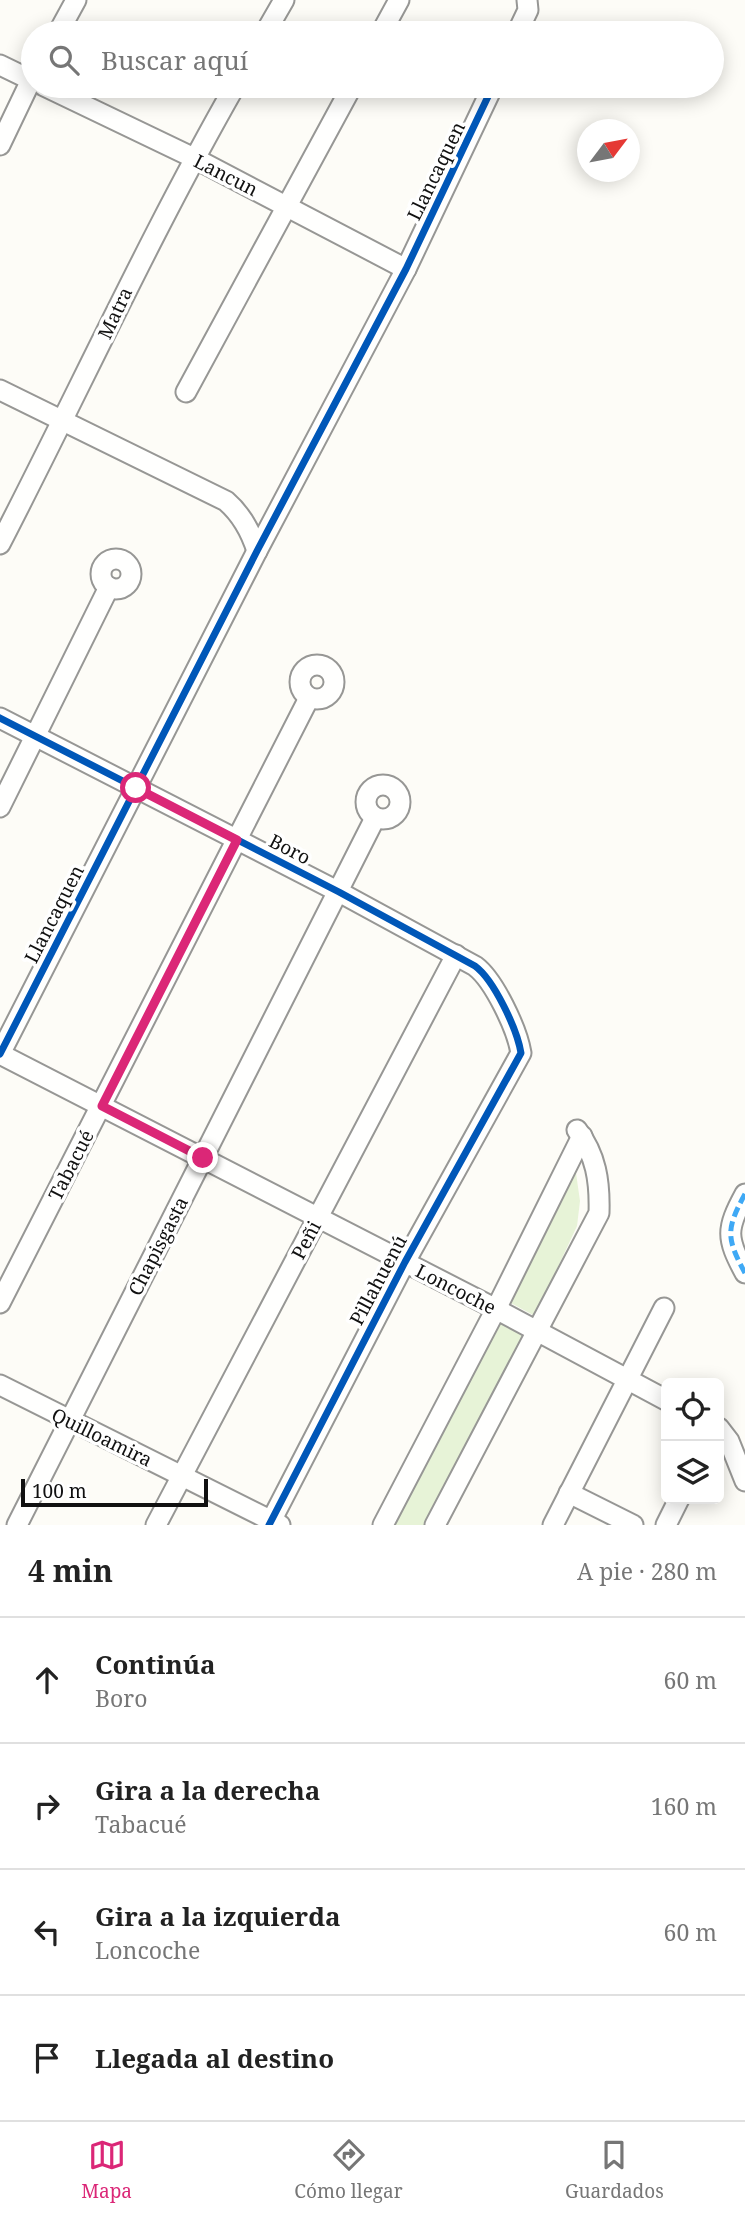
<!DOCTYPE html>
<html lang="es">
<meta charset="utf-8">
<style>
:root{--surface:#fff;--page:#f2f2f2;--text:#222;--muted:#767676;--line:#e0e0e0;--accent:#db2777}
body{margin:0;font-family:"Noto Serif",serif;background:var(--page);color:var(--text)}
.controls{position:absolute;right:21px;bottom:21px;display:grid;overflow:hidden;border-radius:10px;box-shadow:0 4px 18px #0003}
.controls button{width:63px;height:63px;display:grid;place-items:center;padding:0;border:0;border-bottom:2px solid var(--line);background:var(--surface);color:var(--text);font:35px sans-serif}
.compass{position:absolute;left:577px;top:119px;width:63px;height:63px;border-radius:50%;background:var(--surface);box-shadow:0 4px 18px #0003;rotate:58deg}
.scale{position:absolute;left:21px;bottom:18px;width:187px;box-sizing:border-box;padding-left:7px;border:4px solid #111;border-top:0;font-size:19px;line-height:24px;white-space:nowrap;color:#111;-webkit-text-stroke:5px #fff;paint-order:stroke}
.stop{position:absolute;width:21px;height:21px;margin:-16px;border:5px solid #db2777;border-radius:50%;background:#fff}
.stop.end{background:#db2777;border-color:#fff;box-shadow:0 2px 7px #0008}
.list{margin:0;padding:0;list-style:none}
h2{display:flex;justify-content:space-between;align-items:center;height:91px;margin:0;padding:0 28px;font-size:30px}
h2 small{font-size:23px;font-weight:400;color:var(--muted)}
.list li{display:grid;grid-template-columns:46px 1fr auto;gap:21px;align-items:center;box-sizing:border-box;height:126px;padding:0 28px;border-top:2px solid var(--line)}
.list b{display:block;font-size:26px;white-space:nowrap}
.list p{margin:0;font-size:23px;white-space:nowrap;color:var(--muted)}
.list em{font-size:23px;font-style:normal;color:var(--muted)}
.icon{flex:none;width:38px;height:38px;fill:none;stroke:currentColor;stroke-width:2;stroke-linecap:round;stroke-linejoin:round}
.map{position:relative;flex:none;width:745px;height:1525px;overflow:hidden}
.search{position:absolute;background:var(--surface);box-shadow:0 4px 18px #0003;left:21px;right:21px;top:21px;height:77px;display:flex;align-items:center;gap:18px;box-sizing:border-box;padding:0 24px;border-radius:38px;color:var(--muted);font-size:26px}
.sheet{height:595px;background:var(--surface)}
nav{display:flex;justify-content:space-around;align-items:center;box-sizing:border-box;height:98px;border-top:2px solid var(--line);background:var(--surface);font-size:19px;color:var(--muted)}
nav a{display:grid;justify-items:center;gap:4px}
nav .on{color:var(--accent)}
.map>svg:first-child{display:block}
.green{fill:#e7f3d7}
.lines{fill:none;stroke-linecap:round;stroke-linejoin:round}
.minor-casing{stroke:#979795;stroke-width:23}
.minor{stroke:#fffffe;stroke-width:19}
.quiet{stroke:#3fa9f5;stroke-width:5;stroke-dasharray:10 5;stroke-linecap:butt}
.cycleway-casing{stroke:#fff;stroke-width:11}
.cycleway{stroke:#0057b8;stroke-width:7}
.route{stroke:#db2777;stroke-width:9}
.labels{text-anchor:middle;stroke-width:7;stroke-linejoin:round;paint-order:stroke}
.street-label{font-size:19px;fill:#111;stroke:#fff}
</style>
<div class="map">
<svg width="745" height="1525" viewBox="0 0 745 1525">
<rect width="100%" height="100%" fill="#fdfcf7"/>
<g class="green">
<polygon points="575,1166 580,1201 577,1226 535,1316 509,1302"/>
<polygon points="501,1320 528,1334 427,1525 393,1525"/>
</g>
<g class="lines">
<g class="minor-casing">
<g id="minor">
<polyline points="58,33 76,0"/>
<polyline points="265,33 284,0"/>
<polyline points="381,33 399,0"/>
<polyline points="517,33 528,10 527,0"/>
<polyline points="0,65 33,81"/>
<polyline points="44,86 194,158 406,269"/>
<polyline points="0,145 33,76"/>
<path d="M0,390L226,501C241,514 251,532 257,551"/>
<polyline points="186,392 352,86"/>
<path d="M0,544C79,391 150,235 235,86"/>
<circle cx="116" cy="574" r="15"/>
<circle cx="317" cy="682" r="17"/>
<path d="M0,718L339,892L475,966C494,980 517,1029 521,1053L405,1262L269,1525"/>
<circle cx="383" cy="802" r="17"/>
<polyline points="0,807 109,587"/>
<polyline points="0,1054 257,551 406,269 493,86"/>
<polyline points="0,1054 496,1309 666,1400"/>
<path d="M745,1194C726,1229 726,1238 745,1273"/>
<polyline points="0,1303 309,698"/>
<polyline points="0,1385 280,1525"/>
<polyline points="719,1428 729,1441 745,1481"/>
<polyline points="569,1493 633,1525"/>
<polyline points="17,1525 375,818"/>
<polyline points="156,1525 456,955"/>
<polyline points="383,1525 496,1309 582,1136"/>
<path d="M435,1525L599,1213C600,1181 596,1155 577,1130"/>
<polyline points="553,1525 664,1308"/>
<polyline points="666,1525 679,1499"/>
</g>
</g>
<use href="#minor" class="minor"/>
<path class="quiet" d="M745,1194C726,1229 726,1238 745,1273"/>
<g class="cycleway-casing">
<g id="cycleway">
<path d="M0,718L339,892L475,966C494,980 517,1029 521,1053L405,1262L269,1525"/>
<polyline points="0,1054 257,551 406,269 493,86"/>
</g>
</g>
<use href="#cycleway" class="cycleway"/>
</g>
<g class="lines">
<polyline class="route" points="136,788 237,840 102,1106 203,1158"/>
</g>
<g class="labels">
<g class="street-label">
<text transform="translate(436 171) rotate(-64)" y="7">Llancaquen</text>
<text transform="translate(226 175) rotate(27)" y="7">Lancun</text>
<text transform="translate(115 313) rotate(-65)" y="7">Matra</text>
<text transform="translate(290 849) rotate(27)" y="7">Boro</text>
<text transform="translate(54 914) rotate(-63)" y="7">Llancaquen</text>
<text transform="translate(71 1165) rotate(-63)" y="7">Tabacué</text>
<text transform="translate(306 1240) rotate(-62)" y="7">Peñi</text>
<text transform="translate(158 1246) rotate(-63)" y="7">Chapisgasta</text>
<text transform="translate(378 1280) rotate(-62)" y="7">Pillahuenú</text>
<text transform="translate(456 1289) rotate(27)" y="7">Loncoche</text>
<text transform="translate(102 1437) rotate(26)" y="7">Quilloamira</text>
</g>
</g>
</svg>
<div class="controls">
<button><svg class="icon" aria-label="locate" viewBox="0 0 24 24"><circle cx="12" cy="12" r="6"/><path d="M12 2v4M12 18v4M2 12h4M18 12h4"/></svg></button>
<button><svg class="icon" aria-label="layers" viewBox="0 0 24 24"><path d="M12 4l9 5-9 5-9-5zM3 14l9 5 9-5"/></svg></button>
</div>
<svg class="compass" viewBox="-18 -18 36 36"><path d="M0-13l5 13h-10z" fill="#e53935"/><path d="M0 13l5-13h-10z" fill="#767676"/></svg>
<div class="scale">100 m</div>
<div class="stop" style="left:136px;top:788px"></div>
<div class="stop end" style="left:203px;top:1158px"></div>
<div class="search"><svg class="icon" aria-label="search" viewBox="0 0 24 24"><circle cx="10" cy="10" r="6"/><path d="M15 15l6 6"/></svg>Buscar aquí</div>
</div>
<section class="sheet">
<h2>4 min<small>A pie · 280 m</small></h2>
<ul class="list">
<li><svg class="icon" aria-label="ahead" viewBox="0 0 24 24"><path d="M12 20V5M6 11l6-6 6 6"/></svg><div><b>Continúa</b><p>Boro</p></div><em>60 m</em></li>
<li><svg class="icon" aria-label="right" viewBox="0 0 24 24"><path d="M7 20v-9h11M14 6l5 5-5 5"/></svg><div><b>Gira a la derecha</b><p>Tabacué</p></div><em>160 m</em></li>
<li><svg class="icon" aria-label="left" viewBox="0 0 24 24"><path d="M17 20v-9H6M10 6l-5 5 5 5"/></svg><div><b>Gira a la izquierda</b><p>Loncoche</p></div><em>60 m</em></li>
<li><svg class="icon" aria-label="arrive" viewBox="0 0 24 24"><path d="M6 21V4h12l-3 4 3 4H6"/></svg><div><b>Llegada al destino</b></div></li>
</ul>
</section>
<nav>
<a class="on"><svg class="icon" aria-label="map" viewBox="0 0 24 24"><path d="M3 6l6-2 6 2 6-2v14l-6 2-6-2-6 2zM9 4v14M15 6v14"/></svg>Mapa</a>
<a><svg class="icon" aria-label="directions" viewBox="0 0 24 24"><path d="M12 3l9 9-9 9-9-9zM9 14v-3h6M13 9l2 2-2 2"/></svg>Cómo llegar</a>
<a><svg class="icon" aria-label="saved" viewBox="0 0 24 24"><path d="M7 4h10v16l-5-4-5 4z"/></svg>Guardados</a>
</nav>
